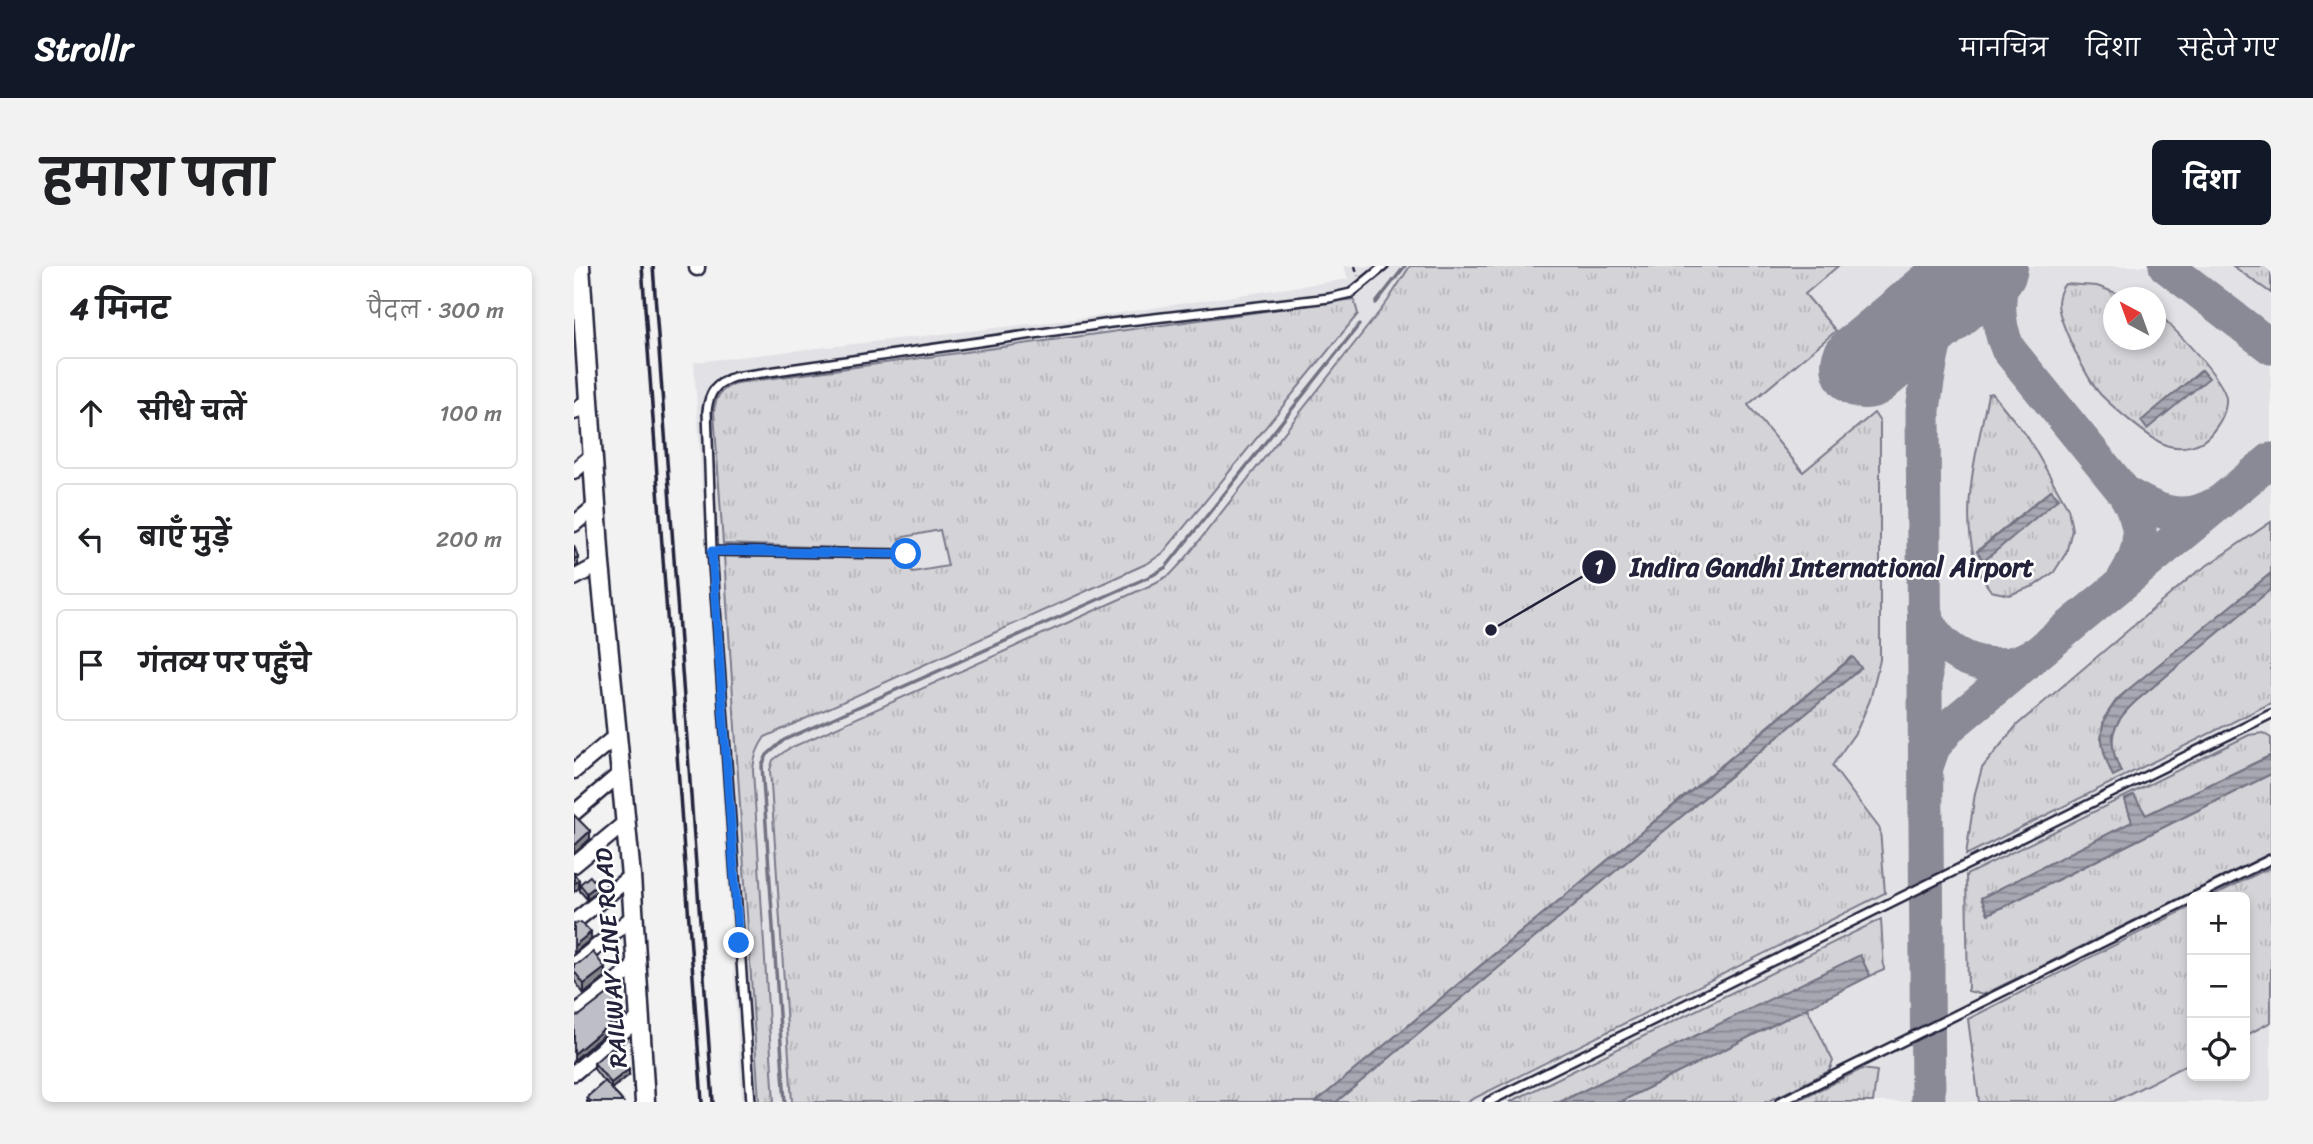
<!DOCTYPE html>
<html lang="hi">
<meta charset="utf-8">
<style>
:root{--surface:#fff;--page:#f2f2f2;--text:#202124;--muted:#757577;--line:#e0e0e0;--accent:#111827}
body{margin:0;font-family:Sriracha,"Playpen Sans Deva",sans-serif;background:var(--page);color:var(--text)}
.controls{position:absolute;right:21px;bottom:21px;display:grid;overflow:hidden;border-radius:10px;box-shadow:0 4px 10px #0003}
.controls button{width:63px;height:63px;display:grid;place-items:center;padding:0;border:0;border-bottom:2px solid var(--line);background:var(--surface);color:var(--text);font:35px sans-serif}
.compass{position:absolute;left:1529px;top:21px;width:63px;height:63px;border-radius:50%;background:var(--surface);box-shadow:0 4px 10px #0003;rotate:319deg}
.stop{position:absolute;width:21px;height:21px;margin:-16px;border:5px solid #1a73e8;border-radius:50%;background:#fff}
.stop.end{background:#1a73e8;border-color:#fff;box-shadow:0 2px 7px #0008}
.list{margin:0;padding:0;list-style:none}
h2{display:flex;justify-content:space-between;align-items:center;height:91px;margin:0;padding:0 28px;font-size:30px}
h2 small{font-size:23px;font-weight:400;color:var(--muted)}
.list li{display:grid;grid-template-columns:46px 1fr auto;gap:21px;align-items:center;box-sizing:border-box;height:112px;margin:0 14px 14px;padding:0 14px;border:2px solid var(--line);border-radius:10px}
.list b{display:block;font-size:26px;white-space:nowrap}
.list em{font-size:23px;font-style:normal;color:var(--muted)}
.icon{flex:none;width:38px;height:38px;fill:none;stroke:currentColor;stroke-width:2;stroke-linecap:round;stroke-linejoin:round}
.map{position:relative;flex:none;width:1697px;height:836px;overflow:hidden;border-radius:10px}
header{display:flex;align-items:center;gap:42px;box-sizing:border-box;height:98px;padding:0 35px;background:var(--accent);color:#fff}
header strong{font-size:33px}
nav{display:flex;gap:38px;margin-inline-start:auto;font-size:24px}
.intro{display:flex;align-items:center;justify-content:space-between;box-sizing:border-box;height:168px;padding:0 42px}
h1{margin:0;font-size:49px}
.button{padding:18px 32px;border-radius:10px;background:var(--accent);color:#fff;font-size:24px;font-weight:700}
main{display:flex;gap:42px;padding:0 42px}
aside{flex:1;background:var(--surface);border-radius:10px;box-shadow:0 4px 10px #0003}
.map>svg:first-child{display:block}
.built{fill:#e2e2e6;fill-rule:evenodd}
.grass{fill:url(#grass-tufts);stroke:#7a7a8a;stroke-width:2;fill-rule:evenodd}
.water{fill:url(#water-rules);stroke:#727282;stroke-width:2}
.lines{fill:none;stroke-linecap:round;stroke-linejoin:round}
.stream{stroke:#727282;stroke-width:3.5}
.taxiway{stroke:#8a8a97;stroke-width:35}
.runway{stroke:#8a8a97;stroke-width:88}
.service-casing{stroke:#22223b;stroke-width:12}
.minor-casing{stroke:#22223b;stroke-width:19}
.tertiary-casing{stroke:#22223b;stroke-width:23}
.path{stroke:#22223b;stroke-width:2.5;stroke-dasharray:5 5;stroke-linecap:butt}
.service{stroke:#fff;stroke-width:7}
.minor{stroke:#fff;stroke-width:14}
.tertiary{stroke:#fff;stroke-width:18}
.rail{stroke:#22223b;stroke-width:3.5}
.wall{fill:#a3a3aa;stroke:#22223b;stroke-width:2}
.shaded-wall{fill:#85858b;stroke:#22223b;stroke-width:2}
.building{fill:#bebec6;stroke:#22223b;stroke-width:2}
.route{stroke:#1a73e8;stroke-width:9}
.labels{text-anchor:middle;stroke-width:5;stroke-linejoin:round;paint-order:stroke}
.street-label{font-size:24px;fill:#22223b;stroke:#fff}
.leader{fill:none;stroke:#22223b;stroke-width:2.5}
.callout-dot{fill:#22223b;stroke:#fff;stroke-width:2.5}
.mark-label{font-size:21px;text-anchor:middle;font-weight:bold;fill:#fff}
.callout-label{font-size:26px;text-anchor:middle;font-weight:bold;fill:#22223b;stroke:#fff;stroke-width:5;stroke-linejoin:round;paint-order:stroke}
</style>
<header>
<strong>Strollr</strong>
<nav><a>मानचित्र</a><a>दिशा</a><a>सहेजे गए</a></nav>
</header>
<div class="intro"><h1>हमारा पता</h1><a class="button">दिशा</a></div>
<main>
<aside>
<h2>4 मिनट<small>पैदल · 300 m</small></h2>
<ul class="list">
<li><svg class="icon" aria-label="ahead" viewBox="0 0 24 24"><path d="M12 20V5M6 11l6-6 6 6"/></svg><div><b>सीधे चलें</b></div><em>100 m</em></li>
<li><svg class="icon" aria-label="left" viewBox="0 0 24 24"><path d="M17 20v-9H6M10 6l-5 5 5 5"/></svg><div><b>बाएँ मुड़ें</b></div><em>200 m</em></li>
<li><svg class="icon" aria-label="arrive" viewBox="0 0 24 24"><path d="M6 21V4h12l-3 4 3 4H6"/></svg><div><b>गंतव्य पर पहुँचे</b></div></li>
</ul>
</aside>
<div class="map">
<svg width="1697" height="836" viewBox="0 0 1697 836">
<defs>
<pattern id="grass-tufts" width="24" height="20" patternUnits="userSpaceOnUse" patternTransform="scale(1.75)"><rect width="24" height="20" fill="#d3d3d8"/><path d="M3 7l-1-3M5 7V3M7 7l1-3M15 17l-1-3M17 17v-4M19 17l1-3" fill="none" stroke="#b5b5ba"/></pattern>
<pattern id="water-rules" width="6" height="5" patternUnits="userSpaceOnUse" patternTransform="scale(1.75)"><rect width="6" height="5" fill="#a8a8b2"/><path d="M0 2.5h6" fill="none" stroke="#888892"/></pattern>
</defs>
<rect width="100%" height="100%" fill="#f2f2f3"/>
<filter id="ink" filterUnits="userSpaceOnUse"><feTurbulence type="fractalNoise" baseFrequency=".0143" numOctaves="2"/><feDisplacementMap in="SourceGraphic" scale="14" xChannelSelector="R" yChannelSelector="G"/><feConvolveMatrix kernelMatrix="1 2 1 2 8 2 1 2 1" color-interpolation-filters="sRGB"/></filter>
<g filter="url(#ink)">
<path class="built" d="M770,0H1697V836H168L120,96L518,51L774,13ZM1540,32H1582V74H1540ZM1618,631H1671V810H1618Z"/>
<g class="grass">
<polygon points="836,0 1264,0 1231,28 1262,65 1174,139 1229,206 1300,147 1306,156 1306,394 1296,434 1283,464 1258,500 1306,563 1311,627 893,836 762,836 1287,402 1278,391 742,836 218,836 196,504 199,494 214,483 575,320 596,309 610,294 813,36"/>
<polygon points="1659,0 1697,0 1697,27"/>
<path d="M1491,18L1523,20L1553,31L1540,32V74H1582V45C1598,61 1649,111 1652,132C1653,146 1644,160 1635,170C1626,180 1608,183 1595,180C1580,177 1539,141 1527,129C1514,115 1484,55 1484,37C1484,31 1487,22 1491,18ZM1629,105L1634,112L1573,162Z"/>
<path d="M780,33L784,48L589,287L574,297L191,471C183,482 180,491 179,504L200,836H185L150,290L324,293L339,306L374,300L366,264L325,272L327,281L325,284L149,278L140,145C142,129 148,122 163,117Z"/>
<path d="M1418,127L1453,170L1494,242L1498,264L1492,287L1480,306L1460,320L1435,329L1417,325C1376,272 1403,188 1414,128ZM1477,224L1484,232L1409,295L1403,285Z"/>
<path d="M1697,256V307L1543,433L1530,452L1527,473L1547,506C1531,474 1537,458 1562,435L1697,323V437L1392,589L1401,527L1408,502L1443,459L1619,309Z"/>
<polygon points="1689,467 1697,472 1697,492 1695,490 1572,549 1560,530 1551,533 1558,556 1407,632 1415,648 1697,508 1697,587 1409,729 1394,725 1392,609 1675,469"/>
<polygon points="1697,601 1697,756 1671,770 1671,631 1636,631"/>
<polygon points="1618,640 1618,796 1539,836 1405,836 1394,753"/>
<polygon points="1307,653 1310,704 1296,710 1286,690 986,836 936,836"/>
<polygon points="1233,742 1259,795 1255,805 1193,836 1046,836"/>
<polygon points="1288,803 1303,805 1299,836 1220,836"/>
</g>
<g class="water">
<polygon points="1628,104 1635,112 1573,163 1567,155"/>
<polygon points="1477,224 1485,232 1410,295 1403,286"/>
<path d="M1697,307V323L1562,435C1537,458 1532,475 1547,506L1539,510C1521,472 1523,451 1555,423Z"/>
<polygon points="1279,391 1287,402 762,836 742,836"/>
<polygon points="1696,490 1697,508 1414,648 1407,632 1558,556 1551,534 1560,529 1572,549"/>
<polygon points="1286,689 1296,710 1046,836 986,836"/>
</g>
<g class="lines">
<g class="stream">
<polyline points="802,37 831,0"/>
<polyline points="211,836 188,500 193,489 210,474 579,309 592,301 785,59"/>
</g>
<g class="taxiway">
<path d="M1433,0C1422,27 1422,56 1434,83L1551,227C1570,259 1571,281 1550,313"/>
<polyline points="1592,0 1697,81"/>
<path d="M1551,227C1581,245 1608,258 1642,238"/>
<path d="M1350,342C1358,389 1418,413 1457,390"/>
<polyline points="1352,501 1359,481 1377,459 1697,194"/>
<path d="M1354,836L1349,144C1354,108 1359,63 1380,32C1389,20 1400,10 1411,0"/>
</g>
<polyline class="runway" points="1291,99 1410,0"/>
<g class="service-casing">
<g id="service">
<polyline points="138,285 332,288"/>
<polyline points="1620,631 1697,593"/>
<path d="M177,836L138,285L133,145C135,126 142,117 160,111L537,57L755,32L777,27L810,0"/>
<polyline points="914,836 1697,448"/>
<polyline points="1206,836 1618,632"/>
</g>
</g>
<g class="minor-casing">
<g id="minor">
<polyline points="123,0 123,2"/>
<polyline points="0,146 15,134"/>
<polyline points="0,205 20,188"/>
<polyline points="0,258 23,239"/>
<polyline points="0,312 26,298"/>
<polyline points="0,505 42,470"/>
<polyline points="0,547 48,506"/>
<polyline points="0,599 52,556"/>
<polyline points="0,656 57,610"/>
<polyline points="0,699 59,651"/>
<polyline points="0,748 61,700"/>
<polyline points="0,807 65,752"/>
</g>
</g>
<g class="tertiary-casing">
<polyline id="tertiary" points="6,0 26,298 57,610 71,836"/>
</g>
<polyline class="path" points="781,0 784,10"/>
<use href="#service" class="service"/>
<use href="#minor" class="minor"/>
<use href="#tertiary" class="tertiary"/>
<g class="rail">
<polyline points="68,0 128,836"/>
<polyline points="79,0 139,836"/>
</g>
</g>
<g class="wall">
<polygon points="6,618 23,625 13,633 6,625"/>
<polygon points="0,698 31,711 10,728 0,714"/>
<polygon points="20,797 55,809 38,823 49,836 13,836 13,831 30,816 20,803"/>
</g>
<g class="shaded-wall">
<polygon points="4,291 4,299 0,301 0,293"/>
<polygon points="16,565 16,573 0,588 0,580"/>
<polygon points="5,614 5,622 0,626 0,618"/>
<polygon points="23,619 23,625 13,633 13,627"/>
<polygon points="17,666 17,673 0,687 0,680"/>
<polygon points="31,702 31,711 10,728 10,718"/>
<polygon points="51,745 51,751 0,794 0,788"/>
<polygon points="55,803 55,809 37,823 37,817"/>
</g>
<g class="building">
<polygon points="0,279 4,291 0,293"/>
<polygon points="0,549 16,565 0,580"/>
<polygon points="0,608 5,614 0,618"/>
<polygon points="16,610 23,619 13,627 6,618"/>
<polygon points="7,656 17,666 0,680 0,658"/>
<polygon points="19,686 31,702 10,718 0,705 0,698 5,697"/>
<polygon points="36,726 51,745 0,788 0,750 6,749"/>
<polygon points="37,782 55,803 37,817 20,797"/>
<polygon points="31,815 49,836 17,836 13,831"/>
</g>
</g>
<g class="lines" filter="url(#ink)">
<polyline class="route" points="165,677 138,285 332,288"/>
</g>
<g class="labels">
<g class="street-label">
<text transform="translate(37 692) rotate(-94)" y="8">RAILWAY LINE ROAD</text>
</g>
</g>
<path class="leader" d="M917 364L1025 301"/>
<g class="callout-dot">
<circle cx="917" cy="364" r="7"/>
<circle cx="1025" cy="301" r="18"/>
</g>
<g class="mark-label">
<text x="1025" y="308">1</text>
</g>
<g class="callout-label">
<text x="1258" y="310">Indira Gandhi International Airport</text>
</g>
</svg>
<div class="controls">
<button>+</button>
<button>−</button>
<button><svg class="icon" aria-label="locate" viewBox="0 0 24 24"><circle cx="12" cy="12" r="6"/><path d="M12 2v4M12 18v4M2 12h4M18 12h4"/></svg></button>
</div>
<svg class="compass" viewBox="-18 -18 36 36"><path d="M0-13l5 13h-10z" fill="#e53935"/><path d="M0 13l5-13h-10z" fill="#757577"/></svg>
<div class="stop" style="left:332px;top:288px"></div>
<div class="stop end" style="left:165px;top:677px"></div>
</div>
</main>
